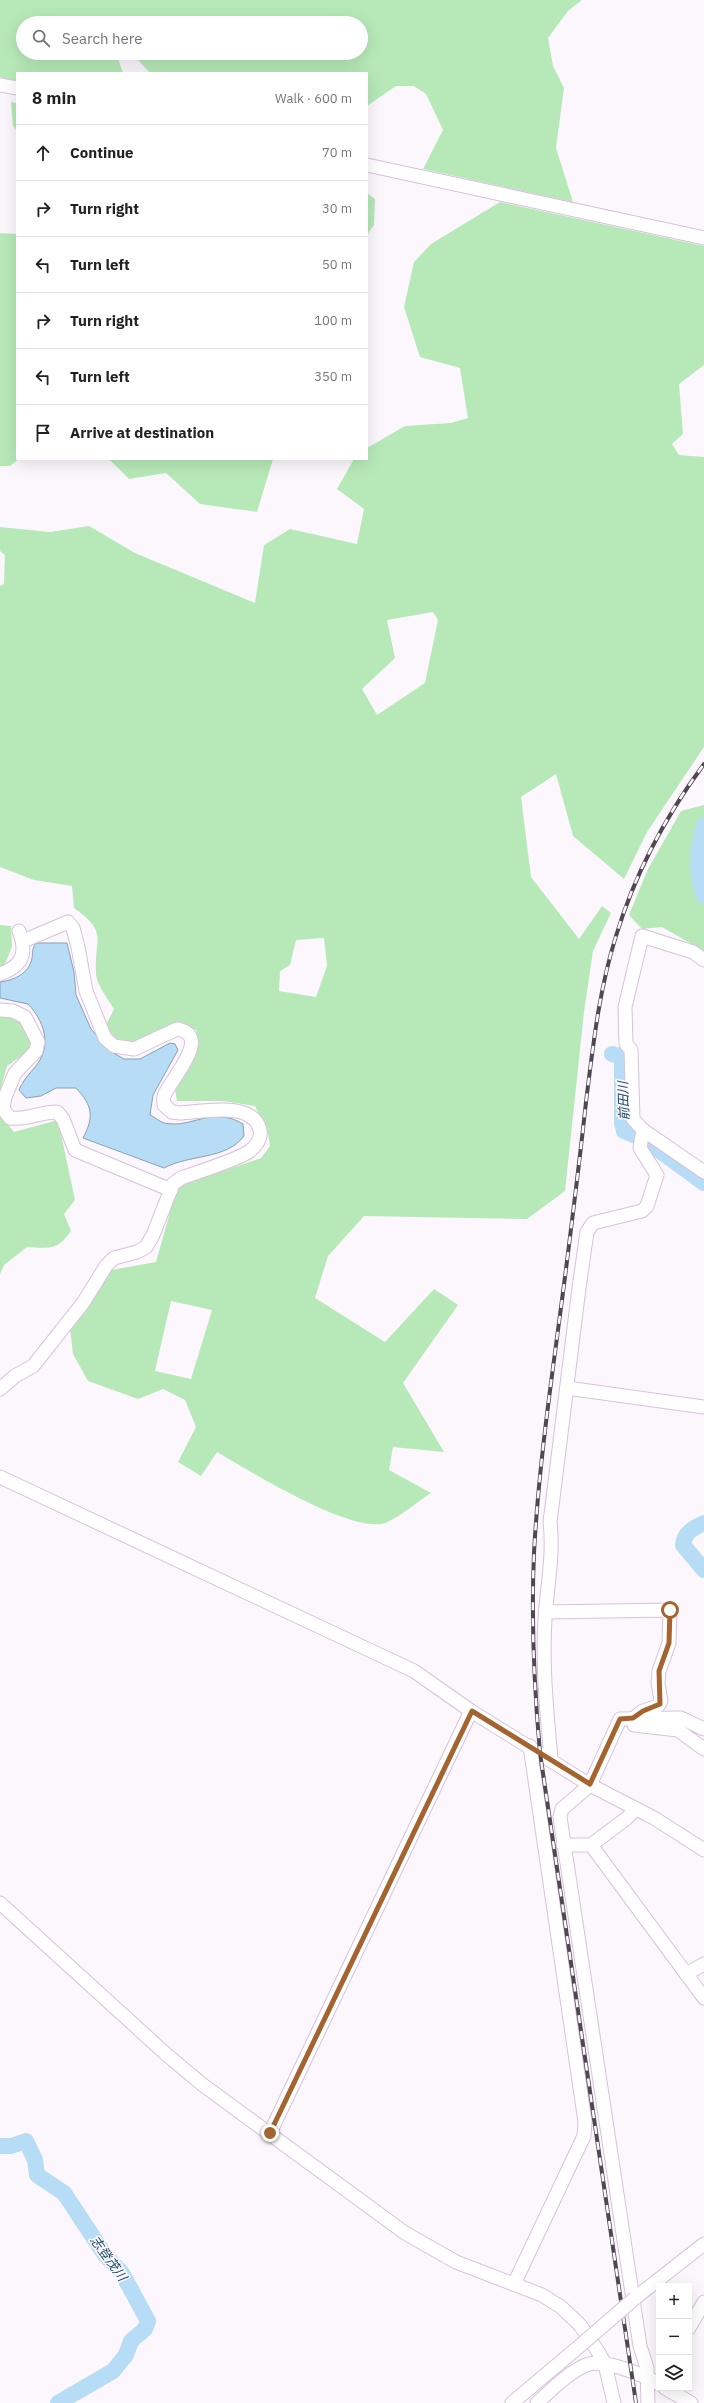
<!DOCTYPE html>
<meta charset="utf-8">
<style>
:root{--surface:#fff;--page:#f6f6f6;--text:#202124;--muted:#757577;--line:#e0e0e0}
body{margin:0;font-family:"IBM Plex Sans","Noto Sans JP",sans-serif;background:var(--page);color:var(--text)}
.controls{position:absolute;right:12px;bottom:12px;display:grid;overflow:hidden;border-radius:0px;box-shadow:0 4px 16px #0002}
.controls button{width:36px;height:36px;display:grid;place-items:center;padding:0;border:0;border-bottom:1px solid var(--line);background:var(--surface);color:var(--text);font:20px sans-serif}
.stop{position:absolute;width:12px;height:12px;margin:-9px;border:3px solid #a4632f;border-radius:50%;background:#fff}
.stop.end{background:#a4632f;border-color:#fff;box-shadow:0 1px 4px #0008}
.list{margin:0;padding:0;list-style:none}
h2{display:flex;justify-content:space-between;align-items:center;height:52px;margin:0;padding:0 16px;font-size:17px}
h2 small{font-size:13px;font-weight:400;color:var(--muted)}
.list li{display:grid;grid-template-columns:26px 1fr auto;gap:12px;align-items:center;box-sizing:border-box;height:56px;padding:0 16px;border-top:1px solid var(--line)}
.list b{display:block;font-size:15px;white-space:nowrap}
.list em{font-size:13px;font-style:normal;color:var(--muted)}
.icon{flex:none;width:22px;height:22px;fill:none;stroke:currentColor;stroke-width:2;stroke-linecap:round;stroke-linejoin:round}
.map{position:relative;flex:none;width:704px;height:2403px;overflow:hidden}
.search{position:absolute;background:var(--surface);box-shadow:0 4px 16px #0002;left:16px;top:16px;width:352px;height:44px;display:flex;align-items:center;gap:10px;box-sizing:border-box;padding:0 14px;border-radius:22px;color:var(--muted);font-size:15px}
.panel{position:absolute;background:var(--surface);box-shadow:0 4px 16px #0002;left:16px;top:72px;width:352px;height:388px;border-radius:0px}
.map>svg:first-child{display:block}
.green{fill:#b7e9b8;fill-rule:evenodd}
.water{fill:#b7dcf6;stroke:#89a0b5}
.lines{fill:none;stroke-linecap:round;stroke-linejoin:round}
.river{stroke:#b7dcf6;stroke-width:16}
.minor-casing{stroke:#d8c1dc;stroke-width:15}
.minor{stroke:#fff;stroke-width:13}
.rail-casing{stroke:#504851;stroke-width:4}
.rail{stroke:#fbf7fc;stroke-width:2.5;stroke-dasharray:8;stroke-linecap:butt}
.minor-bridge-casing{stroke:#d8c1dc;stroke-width:15;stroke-linecap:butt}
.minor-bridge{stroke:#fff;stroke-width:13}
.route{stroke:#a4632f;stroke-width:5}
.labels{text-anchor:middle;stroke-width:3.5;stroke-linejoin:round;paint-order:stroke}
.water-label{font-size:13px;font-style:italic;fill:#184a66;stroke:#fbf7fc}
</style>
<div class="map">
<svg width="704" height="2403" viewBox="0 0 704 2403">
<rect width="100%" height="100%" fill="#fbf7fc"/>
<g class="green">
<polygon points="0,0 582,0 568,11 548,38 553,66 564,88 556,148 573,202 423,169 443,130 426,94 414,86 396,86 367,106 367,73 150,73 138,60 139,53 361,53 361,23 136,23 133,16 128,23 23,23 23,53 116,53 123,73 17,73 17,81 0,77"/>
<polygon points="11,102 17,103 17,131 13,126"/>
<polygon points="367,193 375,199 374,225 367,235"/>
<path d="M500,202L704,246V365L679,384L683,434L672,444L679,455L704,457V747L647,832L624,879L573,836L556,774L521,797L531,877L579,939L602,906L611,913L593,951L584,1012L565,1191L527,1219L364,1216L328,1256L315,1298L385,1342L434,1289L458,1305L403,1383L444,1452L393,1447L389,1470L431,1493C418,1501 399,1518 385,1523C351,1534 248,1470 217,1452L201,1476L178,1462L196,1427L185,1400L163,1389L138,1399L88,1381L73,1354L70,1329L111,1270L156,1262L177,1187L261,1158L270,1146L268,1133L255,1106L223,1101H177L175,1089L199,1045L196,1030L177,1023L131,1044L115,1040L106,1025L114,1009C108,999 96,984 96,973C94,938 109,933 74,908L72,886L34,880L0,867V586L4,584L5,555L0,551V527L50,532L89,526L135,553L255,603L264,545L290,529L357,544L364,509L337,489L354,459H367V448L405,426L451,423L468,418L460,368L420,357L404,307L414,262L431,244ZM433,612L438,620L425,683L377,715L362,689L395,658L387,620ZM324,938L327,966L316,997L279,991L280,971L290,965L296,940ZM171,1301L212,1310L191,1379L155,1371Z"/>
<polygon points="0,233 17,234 17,459 19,459 10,466 0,466"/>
<polygon points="109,459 273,459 257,512 200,504 166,473 129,479"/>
<polygon points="704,805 704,951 662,927 642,929 629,915 648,869 681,811"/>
<polygon points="0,925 11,926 12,947 4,966 0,967"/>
<polygon points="0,1015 21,1020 33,1048 7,1066 0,1091"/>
<path d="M0,1115L14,1132L58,1120L75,1200L64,1214L71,1231C57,1251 49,1248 27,1247L4,1265L0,1274Z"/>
</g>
<path class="water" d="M36,943H67L74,972L76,995L91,1029L110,1051L124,1059H140L170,1043L175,1044L178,1050L153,1095L150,1115C155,1117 160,1122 164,1123C193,1129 211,1105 243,1124L244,1136C226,1160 190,1154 164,1168L83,1138C94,1117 93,1106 76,1088H56L41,1096L26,1098L19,1090C24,1078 31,1073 38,1063C52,1043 43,1020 28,1004L0,998V982C14,980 29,974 32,958C33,952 32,948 36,943Z"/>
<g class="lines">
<g class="river">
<path d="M704,825C697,849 695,872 704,896"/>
<polyline points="612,1054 622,1057 622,1123 624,1131 645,1140 704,1183"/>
<path d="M704,1523C693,1528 684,1533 683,1545L704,1570"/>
<polyline points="0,2146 11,2146 26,2141 35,2160 37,2175 64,2193 105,2255 122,2273 148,2321 145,2329 131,2341 126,2355 113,2371 58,2403"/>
</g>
<g class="minor-casing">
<g id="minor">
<polyline points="0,85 17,88"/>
<polyline points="367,165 704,238"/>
<polyline points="704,960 693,952 642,936 625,1007 626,1044 631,1050 633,1119 643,1130 704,1172"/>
<path d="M0,974C22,966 28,954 19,931"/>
<path d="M0,1010L13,1011L25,1017L38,1042L36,1051L15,1073L5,1097L3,1109L10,1118C27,1120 40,1112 57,1112L63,1119L75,1150L171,1190"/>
<polyline points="567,1388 704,1407"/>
<path d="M0,1389L15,1376L33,1366L83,1303L106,1266L114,1258L137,1252L146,1247L153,1235L173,1184L181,1178C198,1172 237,1160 250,1151C256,1146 262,1138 260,1130C253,1100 202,1112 180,1113L172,1112L164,1105C164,1103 163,1099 164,1096C169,1081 214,1035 177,1029L134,1049L114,1046L105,1038L86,991L78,947L73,928L68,922L23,941"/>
<polyline points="0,1477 414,1671 471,1711 590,1785 654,1818 704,1850"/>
<polyline points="546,1612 670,1610 669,1643 659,1671 658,1683 661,1701 658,1706 643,1711 634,1718"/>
<polyline points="634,1725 678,1730 704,1749"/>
<path d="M551,1759C547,1713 542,1666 545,1619C547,1587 554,1554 550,1522L579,1288L587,1232L593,1223L642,1211L647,1206L657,1175L640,1148L643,1130"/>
<polyline points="563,1845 591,1845 627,1818 635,1809"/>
<polyline points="591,1845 704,1998"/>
<polyline points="0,1903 167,2055 203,2085 405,2233 456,2262 542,2295 561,2307 580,2325 597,2350 605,2364 614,2403"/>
<polyline points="686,1974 704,1964"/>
<polyline points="270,2133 471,1711"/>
<polyline points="514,2284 584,2136 585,2122 530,1746"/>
<polyline points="635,2298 704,2244"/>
<polyline points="689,2328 704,2302"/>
<polyline points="665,2388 691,2403"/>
<polyline points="512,2403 582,2344"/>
<path d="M537,2403C551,2390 569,2372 586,2365C603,2358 644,2375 659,2384"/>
<polyline points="648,2403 647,2368 640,2346 560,1817 562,1809 590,1785 620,1719 681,1718 704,1729"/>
</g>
</g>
<use href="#minor" class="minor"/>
<g class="rail-casing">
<path id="rail" d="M636,2403L540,1753C534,1686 531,1620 534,1553C539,1458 554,1364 566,1269C573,1213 580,1158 586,1102C593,1046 599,990 616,936C635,873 665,817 704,764"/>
</g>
<use href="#rail" class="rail"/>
<g class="minor-bridge-casing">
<polyline id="minor-bridge" points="582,2344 635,2298"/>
</g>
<use href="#minor-bridge" class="minor-bridge"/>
</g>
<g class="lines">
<polyline class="route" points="270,2133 472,1711 590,1784 620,1719 633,1718 643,1711 660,1704 659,1671 669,1643 670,1610"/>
</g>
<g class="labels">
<g class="water-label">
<text transform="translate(623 1101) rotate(-92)" y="5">前田川</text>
<text transform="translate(109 2258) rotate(54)" y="5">志登茂川</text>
</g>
</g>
</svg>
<div class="controls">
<button>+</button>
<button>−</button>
<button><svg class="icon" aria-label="layers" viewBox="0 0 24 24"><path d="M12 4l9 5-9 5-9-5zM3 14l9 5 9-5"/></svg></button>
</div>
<div class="stop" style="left:670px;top:1610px"></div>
<div class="stop end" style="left:270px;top:2133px"></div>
<div class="search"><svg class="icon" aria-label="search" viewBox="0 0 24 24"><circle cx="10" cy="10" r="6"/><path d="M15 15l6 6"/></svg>Search here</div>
<section class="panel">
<h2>8 min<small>Walk · 600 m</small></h2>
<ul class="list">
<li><svg class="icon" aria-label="ahead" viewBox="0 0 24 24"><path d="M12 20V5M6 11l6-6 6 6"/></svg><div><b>Continue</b></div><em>70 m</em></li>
<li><svg class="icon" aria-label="right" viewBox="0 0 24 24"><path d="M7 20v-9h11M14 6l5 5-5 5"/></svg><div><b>Turn right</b></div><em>30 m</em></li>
<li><svg class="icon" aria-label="left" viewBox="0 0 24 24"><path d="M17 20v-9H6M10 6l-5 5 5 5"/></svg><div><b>Turn left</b></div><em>50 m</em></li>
<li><svg class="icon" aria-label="right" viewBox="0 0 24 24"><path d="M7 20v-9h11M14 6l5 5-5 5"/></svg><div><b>Turn right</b></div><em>100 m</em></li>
<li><svg class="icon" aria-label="left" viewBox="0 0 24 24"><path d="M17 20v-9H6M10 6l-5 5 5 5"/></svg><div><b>Turn left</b></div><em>350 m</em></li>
<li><svg class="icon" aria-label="arrive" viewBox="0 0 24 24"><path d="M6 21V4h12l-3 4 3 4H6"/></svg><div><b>Arrive at destination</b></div></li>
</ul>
</section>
</div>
